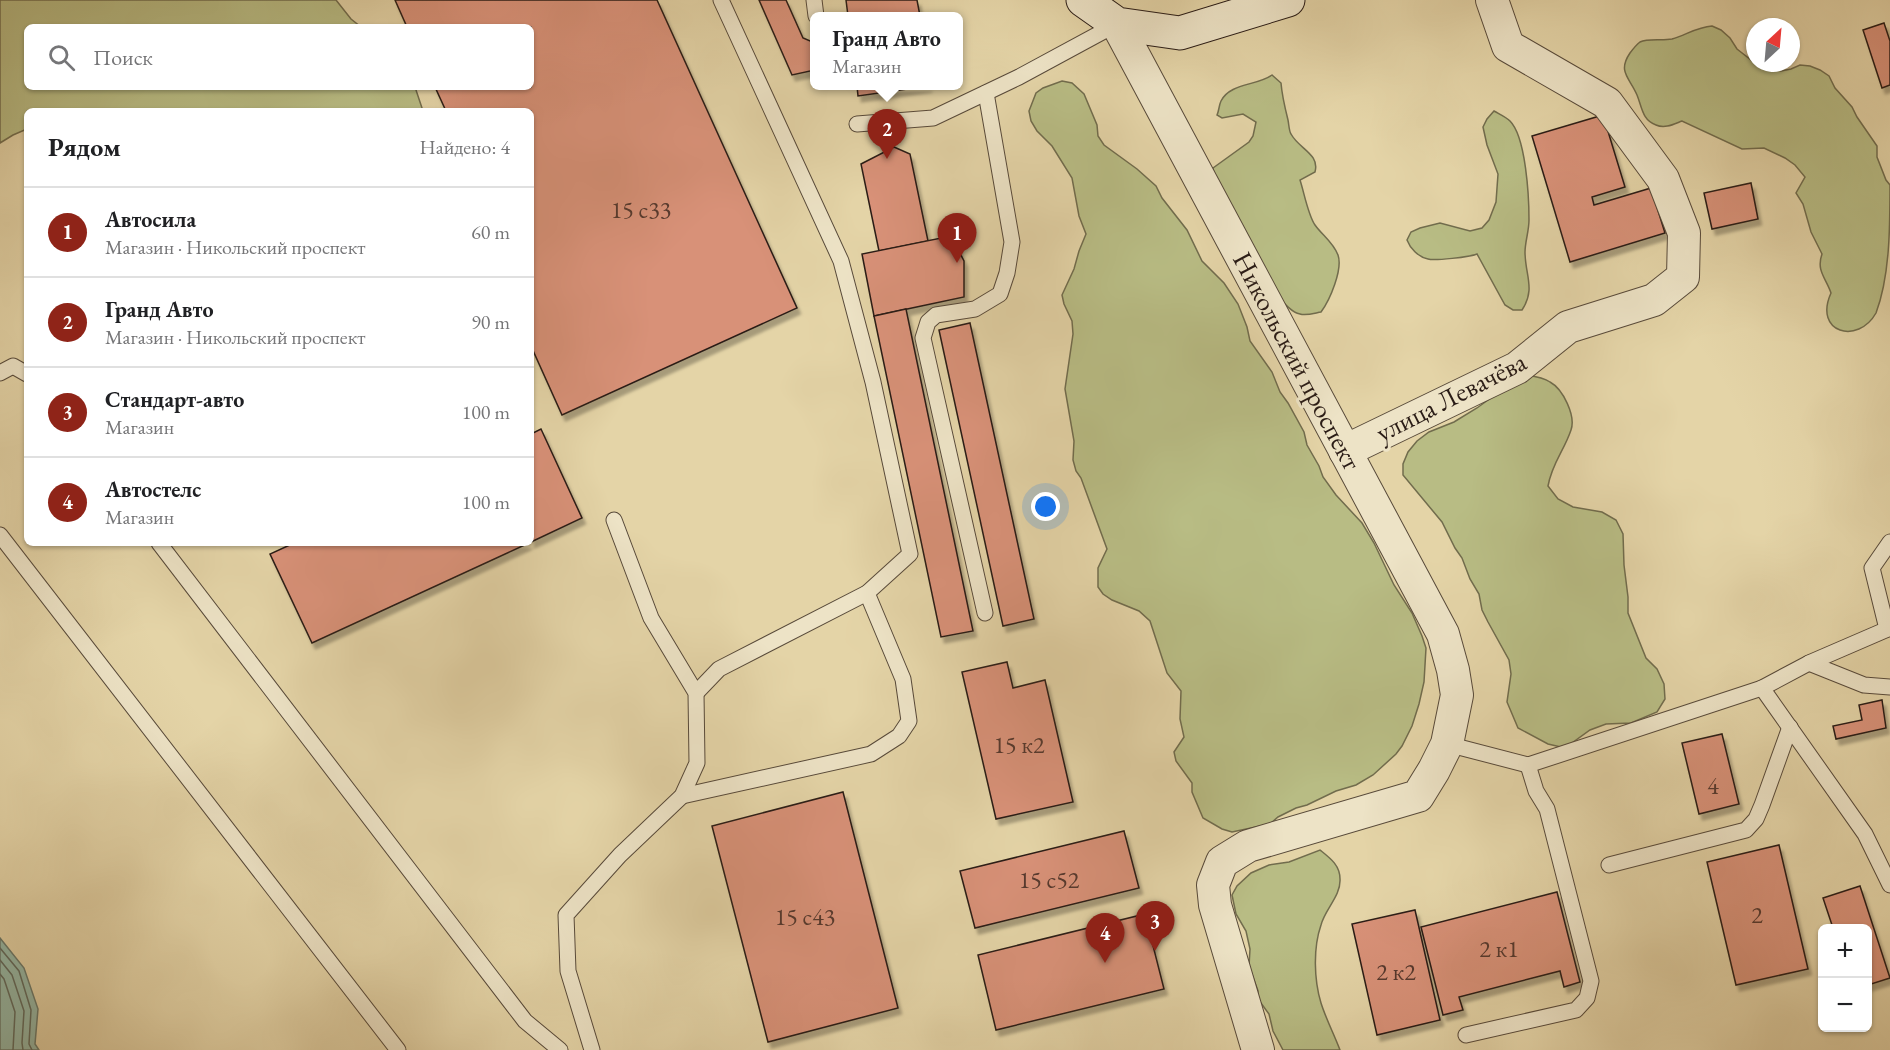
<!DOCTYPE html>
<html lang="ru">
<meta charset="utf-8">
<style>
:root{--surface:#fff;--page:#f6f6f6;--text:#202124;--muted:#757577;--line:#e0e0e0;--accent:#8f2418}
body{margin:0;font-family:"EB Garamond",serif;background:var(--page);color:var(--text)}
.controls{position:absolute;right:18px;bottom:18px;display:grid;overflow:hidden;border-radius:9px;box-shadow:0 2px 4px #0004}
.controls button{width:54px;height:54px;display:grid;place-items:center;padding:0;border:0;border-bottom:2px solid var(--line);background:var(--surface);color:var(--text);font:30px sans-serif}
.compass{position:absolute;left:1746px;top:18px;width:54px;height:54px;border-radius:50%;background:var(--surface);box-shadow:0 2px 4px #0004;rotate:26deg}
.you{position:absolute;left:1046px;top:507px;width:21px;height:21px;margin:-15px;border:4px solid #fff;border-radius:50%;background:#1a73e8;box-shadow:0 0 0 9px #1a73e833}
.badge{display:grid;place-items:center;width:39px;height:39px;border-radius:50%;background:var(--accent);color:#fff;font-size:20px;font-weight:700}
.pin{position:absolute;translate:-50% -50px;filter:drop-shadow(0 2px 3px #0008)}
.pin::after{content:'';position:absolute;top:32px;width:21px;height:18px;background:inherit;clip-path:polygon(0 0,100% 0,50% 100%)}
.popup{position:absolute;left:810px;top:12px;width:153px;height:78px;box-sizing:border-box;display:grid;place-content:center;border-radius:9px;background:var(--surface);filter:drop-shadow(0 2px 4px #0005);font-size:20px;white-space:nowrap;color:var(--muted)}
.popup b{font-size:22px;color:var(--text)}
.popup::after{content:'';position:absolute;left:50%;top:100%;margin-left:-12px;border:12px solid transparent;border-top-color:var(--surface)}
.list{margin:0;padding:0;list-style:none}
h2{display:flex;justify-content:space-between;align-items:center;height:78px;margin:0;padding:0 24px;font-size:26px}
h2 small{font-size:20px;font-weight:400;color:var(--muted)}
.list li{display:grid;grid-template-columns:39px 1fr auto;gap:18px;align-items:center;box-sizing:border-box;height:90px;padding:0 24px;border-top:2px solid var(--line)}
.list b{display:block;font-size:22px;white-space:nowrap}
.list p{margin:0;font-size:20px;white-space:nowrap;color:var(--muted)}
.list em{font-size:20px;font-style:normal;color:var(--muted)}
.icon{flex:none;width:33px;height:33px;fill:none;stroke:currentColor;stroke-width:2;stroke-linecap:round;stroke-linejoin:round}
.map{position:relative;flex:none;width:1890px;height:1050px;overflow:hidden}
.search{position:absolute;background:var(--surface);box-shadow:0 2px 4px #0004;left:24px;top:24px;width:510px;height:66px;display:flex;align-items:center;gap:15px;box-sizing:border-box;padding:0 21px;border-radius:9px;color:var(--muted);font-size:22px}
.panel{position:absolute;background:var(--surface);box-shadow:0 2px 4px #0004;left:24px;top:108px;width:510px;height:438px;border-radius:9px}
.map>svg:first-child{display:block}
.green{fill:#b8bc84;stroke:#716c4d;stroke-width:1.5}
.water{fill:#95b8a6;stroke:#6a7a6c;stroke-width:1.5}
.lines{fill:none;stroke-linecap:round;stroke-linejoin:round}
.shore{stroke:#606a5e;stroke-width:1.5}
.building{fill:#d89178;stroke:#2a1c16;stroke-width:1.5;filter:url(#shadow)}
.service-casing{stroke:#584a3a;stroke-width:17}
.minor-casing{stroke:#584a3a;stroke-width:34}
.secondary-casing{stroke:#2a1c16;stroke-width:35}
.service{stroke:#ede3c6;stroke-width:15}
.minor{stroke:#ede3c6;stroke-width:32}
.secondary{stroke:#ede3c6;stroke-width:33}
.labels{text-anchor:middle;stroke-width:6;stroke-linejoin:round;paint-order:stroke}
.number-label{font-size:24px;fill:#56392e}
.street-label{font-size:27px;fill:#2a1c16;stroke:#ede3c6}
</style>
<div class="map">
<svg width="1890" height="1050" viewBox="0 0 1890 1050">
<defs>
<filter id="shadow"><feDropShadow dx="3.5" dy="6" stdDeviation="1.5" flood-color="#0004"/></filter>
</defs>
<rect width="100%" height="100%" fill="#e4d4a7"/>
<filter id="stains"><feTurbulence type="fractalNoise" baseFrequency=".00333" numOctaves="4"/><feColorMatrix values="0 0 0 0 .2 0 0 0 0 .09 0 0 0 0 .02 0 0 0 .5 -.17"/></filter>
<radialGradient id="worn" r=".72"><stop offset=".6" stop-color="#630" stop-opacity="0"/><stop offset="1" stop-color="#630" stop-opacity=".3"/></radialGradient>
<g class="green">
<polygon points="0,0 336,0 351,19 361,27 27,27 27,87 415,87 423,111 27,111 27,129 13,135 0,143"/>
<path d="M1712,26L1721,30L1730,38L1737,49L1755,63L1781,71L1791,69L1800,65L1810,66L1820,70L1829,76L1835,88L1852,107L1857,117L1877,146V157L1886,180L1890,185C1890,226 1890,276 1876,313C1858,345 1813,333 1831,293C1826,278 1816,271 1822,254L1811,232L1803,204L1796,193L1805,177L1795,165L1785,158L1764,148L1742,149L1682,121C1674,124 1665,129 1656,125C1642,120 1642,107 1637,95C1630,78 1617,72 1630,53C1633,49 1636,45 1640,42C1648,38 1662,41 1672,39C1686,35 1697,27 1712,26Z"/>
<path d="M1272,75L1281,83C1282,96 1285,108 1288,120C1289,125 1289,131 1291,134C1299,149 1320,154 1315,172L1300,180C1304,192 1308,215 1315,225C1322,235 1333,242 1338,255C1343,269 1330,300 1321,312C1315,313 1306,316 1300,314C1289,312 1279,296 1270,287L1214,174L1213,168L1249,142L1253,136L1256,122L1243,114L1222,118L1217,115C1219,111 1219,105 1221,101C1230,83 1256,86 1272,75Z"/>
<polygon points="1062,81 1072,83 1084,94 1097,125 1098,136 1104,145 1137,169 1156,186 1162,198 1187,230 1202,261 1224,283 1238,304 1247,327 1250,341 1272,372 1280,392 1288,403 1304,432 1307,445 1319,466 1323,477 1336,495 1362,523 1374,543 1394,585 1412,613 1422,636 1426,648 1424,682 1419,704 1412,726 1402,746 1396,754 1373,775 1356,785 1336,791 1307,805 1296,808 1278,817 1270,824 1232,832 1222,829 1203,818 1192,792 1192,783 1176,761 1174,752 1184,737 1180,719 1181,691 1167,673 1150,621 1139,611 1112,600 1103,594 1098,587 1098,568 1107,549 1081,478 1076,471 1073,460 1074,441 1065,389 1073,334 1072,321 1064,304 1062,295 1074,269 1079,251 1086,234 1079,216 1072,178 1052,146 1037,131 1031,121 1029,111 1036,93 1043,88"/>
<path d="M1494,111C1499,114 1506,117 1510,121C1526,137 1529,197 1529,220C1529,231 1525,242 1525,252C1525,275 1536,289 1522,310H1513L1505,305L1477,254C1470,257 1434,261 1428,259C1418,257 1410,248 1407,240L1411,232L1420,228L1440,223L1470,231L1482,228L1489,220L1496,202L1498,174L1487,145L1483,127L1487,119Z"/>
<path d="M1519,374C1529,376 1541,376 1550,382C1563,389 1576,416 1571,430C1564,451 1552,463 1548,486L1558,499L1573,507L1602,512L1616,520L1623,534L1624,565L1628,597V613L1646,658L1657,669L1664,684L1665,699L1657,712L1631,723L1606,724L1590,730L1565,748L1548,744L1518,728L1507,702L1511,674L1509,660L1488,622L1482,610L1479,594L1470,579L1462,558L1455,548L1442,522L1403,475V464L1408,452L1417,441L1429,432L1454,422L1477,408L1499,392Z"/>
<path d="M1320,850C1330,858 1340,865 1340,879C1341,896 1325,909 1321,925C1313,948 1314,980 1321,1003C1326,1019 1334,1034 1340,1050H1283L1273,1031L1269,1014L1258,999V991L1249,966L1250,949L1246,931L1236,914L1232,895L1237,886L1251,873L1269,865L1289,862Z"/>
</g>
<polygon class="water" points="0,938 24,968 38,1009 35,1044 39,1050 0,1050"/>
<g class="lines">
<g class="shore">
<polyline points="0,948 19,971 31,1010 29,1044 32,1050"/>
<polyline points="0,960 12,975 24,1011 22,1043 23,1050"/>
<polyline points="0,974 4,979 15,1012 13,1050"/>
</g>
</g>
<g class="building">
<polygon points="395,0 657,0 797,308 562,415 531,346 531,111 446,111 435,87 531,87 531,27 407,27"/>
<polygon points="759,0 786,0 803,38 815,43 815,70 792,75"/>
<polygon points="846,0 917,0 920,16 848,16"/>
<polygon points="1884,23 1890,41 1890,85 1882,88 1863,30"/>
<polygon points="857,86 929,86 858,96"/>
<polygon points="1603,115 1625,187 1592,197 1594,205 1651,188 1665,233 1570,262 1532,136"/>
<polygon points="894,147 910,154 928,241 879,251 861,164"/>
<polygon points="1751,183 1758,219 1712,229 1704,193"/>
<polygon points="951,236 964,261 964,297 874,316 862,254"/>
<polygon points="906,309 973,631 941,637 874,316"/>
<polygon points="970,323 1034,619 1003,626 939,330"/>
<polygon points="541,429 582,518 531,542 531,434"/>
<polygon points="294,543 529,543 312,643 270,554"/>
<polygon points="1007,662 1013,688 1045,680 1073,802 996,819 962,672"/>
<polygon points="1882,700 1886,728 1836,739 1833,726 1862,720 1859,705"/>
<polygon points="1722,734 1739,804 1699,814 1682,743"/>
<polygon points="843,792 898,1008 768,1042 712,826"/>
<polygon points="1124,831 1139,888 975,928 960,871"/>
<polygon points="1779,845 1808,969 1736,985 1707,862"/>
<polygon points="1860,886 1890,978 1868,985 1868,928 1833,928 1823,898"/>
<polygon points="1557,892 1580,982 1564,987 1560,971 1459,997 1463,1010 1443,1015 1421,927"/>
<polygon points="1415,910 1440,1020 1377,1035 1352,924"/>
<polygon points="1145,914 1164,989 996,1030 978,955"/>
</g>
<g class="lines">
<g class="service-casing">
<g id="service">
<polyline points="814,0 816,16"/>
<polyline points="857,124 933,118 1019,77 1117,24"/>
<polyline points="0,373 13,366 27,374"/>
<polyline points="0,535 398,1050"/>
<polyline points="159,543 525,1021 560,1050"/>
<polyline points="985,613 923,338 928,322 936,315 975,309 1000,294 1007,273 1012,242 986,93"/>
<polyline points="1887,629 1872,568 1890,542"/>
<polyline points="1809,663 1864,685 1890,687"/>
<polyline points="1762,688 1865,834 1890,885"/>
<polyline points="696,693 719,669 867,593 910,554 873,382 841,261 721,0"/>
<polyline points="1447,744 1528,765 1762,688 1809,663 1890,628"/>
<polyline points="682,796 871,754 899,736 909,721 903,679 867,593"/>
<polyline points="1609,865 1746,830 1756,819 1762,805 1790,727"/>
<polyline points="1466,1035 1576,1010 1587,998 1591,981 1547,809 1536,791 1528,765"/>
<polyline points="592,1050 568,971 566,915 620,855 682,796 697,763 696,693 651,618 614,520"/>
</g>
</g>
<g class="minor-casing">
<g id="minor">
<polyline points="1117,24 1443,634 1453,670 1457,695 1447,744 1434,770 1418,796 1248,846 1222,862 1213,885 1215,905 1258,1050"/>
<polyline points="1345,451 1517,368 1568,327 1654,300 1683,277 1684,233 1663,179 1607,103 1508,46 1492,0"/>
</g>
</g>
<g class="secondary-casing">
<polyline id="secondary" points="1083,0 1117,24 1180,33 1288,0"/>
</g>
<use href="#service" class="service"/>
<use href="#minor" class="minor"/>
<use href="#secondary" class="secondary"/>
</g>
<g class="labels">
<g class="number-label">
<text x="641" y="218">15 с33</text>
<text x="1019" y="753">15 к2</text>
<text x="1713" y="794">4</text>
<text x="1049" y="888">15 с52</text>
<text x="1757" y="923">2</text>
<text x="805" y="925">15 с43</text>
<text x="1499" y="957">2 к1</text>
<text x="1396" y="980">2 к2</text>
</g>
<g class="street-label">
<text transform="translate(1297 361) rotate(62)" y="9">Никольский проспект</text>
<text transform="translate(1451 397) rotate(-27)" y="9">улица Левачёва</text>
</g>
</g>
<rect width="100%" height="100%" filter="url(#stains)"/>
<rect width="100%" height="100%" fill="url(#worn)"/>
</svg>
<div class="controls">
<button>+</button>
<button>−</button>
</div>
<svg class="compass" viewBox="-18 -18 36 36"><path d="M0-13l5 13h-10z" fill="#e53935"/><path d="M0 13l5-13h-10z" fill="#757577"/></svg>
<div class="you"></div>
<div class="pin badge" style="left:957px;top:263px">1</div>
<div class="pin badge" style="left:887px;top:159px">2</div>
<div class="popup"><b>Гранд Авто</b>Магазин</div>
<div class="pin badge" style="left:1155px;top:951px">3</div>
<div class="pin badge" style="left:1105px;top:963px">4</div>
<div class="search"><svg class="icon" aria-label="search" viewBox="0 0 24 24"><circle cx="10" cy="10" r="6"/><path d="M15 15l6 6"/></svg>Поиск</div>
<section class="panel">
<h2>Рядом<small>Найдено: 4</small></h2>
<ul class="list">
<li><span class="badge">1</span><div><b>Автосила</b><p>Магазин · Никольский проспект</p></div><em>60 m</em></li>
<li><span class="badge">2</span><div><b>Гранд Авто</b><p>Магазин · Никольский проспект</p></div><em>90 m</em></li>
<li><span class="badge">3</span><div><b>Стандарт-авто</b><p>Магазин</p></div><em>100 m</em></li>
<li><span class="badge">4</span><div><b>Автостелс</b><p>Магазин</p></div><em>100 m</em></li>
</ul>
</section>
</div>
